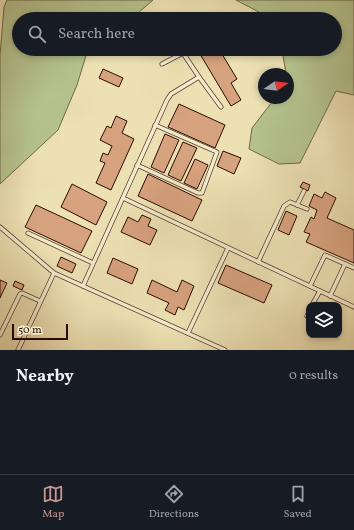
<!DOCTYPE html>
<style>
:root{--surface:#171b24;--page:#242831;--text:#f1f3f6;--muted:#9ea1a6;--line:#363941;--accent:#c59692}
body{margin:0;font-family:Vollkorn,serif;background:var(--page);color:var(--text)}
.controls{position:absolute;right:12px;bottom:12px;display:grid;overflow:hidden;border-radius:8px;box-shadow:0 2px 6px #0003}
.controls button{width:36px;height:36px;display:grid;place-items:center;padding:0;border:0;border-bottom:1px solid var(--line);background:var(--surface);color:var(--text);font:20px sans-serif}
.compass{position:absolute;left:258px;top:68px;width:36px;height:36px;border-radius:50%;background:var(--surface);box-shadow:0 2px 6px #0003;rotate:77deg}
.scale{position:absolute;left:12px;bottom:10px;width:56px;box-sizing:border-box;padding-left:4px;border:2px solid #2c0b02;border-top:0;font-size:11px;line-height:14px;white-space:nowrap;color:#2c0b02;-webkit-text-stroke:3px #f3ecce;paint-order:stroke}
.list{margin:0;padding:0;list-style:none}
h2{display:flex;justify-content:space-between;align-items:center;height:52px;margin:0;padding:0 16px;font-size:17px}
h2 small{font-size:13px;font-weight:400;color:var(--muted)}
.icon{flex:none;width:22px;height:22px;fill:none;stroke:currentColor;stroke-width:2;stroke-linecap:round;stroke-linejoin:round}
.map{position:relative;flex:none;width:354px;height:350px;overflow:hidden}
.search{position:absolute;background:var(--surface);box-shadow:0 2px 6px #0003;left:12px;right:12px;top:12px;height:44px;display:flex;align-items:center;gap:10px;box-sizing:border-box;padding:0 14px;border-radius:22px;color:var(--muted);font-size:15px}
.sheet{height:124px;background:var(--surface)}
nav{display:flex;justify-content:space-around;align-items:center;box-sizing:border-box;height:56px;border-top:1px solid var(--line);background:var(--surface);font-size:11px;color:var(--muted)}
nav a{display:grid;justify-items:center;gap:2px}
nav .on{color:var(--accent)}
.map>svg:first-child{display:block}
.green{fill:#b5c38f;stroke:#706748}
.building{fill:#d7a27e;stroke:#2c0b02}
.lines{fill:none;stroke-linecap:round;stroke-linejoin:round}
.service-casing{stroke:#5c402e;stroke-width:5}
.service{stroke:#f3ecce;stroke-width:3.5}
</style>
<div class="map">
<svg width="354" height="350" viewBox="0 0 354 350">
<rect width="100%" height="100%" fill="#ede1b4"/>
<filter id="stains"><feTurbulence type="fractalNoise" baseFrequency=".005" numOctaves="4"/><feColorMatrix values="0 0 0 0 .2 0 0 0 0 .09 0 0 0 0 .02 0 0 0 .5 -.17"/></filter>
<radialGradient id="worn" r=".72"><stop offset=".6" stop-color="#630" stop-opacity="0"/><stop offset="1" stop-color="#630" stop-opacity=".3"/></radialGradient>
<g class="green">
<polygon points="7,0 153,0 131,19 19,19 19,49 88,49 77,85 58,130 0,184 0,55 4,7"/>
<polygon points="236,0 354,0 354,95 336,91 300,163 279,164 249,149 252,128 275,98 288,98 288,74 286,74 282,49 335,49 335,19 272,19"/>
</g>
<g class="building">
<polygon points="197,49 219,49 237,79 231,83 241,100 231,106"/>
<polygon points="103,69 123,78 119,87 99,78"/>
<polygon points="179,104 225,125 215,148 168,127"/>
<polygon points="116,116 127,121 122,133 134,139 111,190 96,183 105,163 100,161 103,153 108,155 112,146 100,140 107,126 111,128"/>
<polygon points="165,134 179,140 164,173 151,167"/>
<polygon points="183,142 197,148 181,181 168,175"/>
<polygon points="223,151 241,158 234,174 217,166"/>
<polygon points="195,159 208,165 197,189 184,183"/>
<polygon points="148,174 202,200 192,221 138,196"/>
<polygon points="303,182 310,185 308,191 300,187"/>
<polygon points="72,184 107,202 96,225 61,207"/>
<polygon points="325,192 336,198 327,218 354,230 354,263 306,242 310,234 304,232 311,217 314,219 317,210 309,206 314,194 322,198"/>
<polygon points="36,205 92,231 81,253 25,227"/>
<polygon points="286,211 297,216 289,235 278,230"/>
<polygon points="142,215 151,219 148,226 157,230 150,245 121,232 128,217 138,222"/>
<polygon points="61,257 76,264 72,273 57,266"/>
<polygon points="113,258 138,269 132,284 107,273"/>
<polygon points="226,265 272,285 264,303 218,283"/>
<polygon points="0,280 7,283 0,298"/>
<polygon points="152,280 177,292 182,280 194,286 184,310 178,307 175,315 165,310 169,303 147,293"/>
<polygon points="15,281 24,285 22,290 13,286"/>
</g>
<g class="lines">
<g class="service-casing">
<g id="service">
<polyline points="162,64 183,53 199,77 221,107"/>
<polyline points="137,165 198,193 202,193 217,152 155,125"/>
<polyline points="123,198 354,307"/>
<polyline points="297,205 304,191"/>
<polyline points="0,227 54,273 225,350"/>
<polyline points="28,233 93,263"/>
<polyline points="258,262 284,206 290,202 307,209"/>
<polyline points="83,286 167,100 171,94 199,77"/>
<polyline points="310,286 325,255 354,268"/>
<polyline points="330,296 345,264"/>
<polyline points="312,305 320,291"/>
<polyline points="307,316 309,312"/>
<polyline points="188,333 228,248"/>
<polyline points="0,335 20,294 22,293 40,301"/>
<polyline points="18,350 54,273"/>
</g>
</g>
<use href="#service" class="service"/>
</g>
<rect width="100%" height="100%" filter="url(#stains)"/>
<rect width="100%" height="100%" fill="url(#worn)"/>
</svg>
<div class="controls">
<button><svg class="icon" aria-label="layers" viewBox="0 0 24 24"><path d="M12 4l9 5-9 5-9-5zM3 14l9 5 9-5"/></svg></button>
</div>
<svg class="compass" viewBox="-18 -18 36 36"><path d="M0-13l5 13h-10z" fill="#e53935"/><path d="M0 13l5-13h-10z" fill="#9ea1a6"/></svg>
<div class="scale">50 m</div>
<div class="search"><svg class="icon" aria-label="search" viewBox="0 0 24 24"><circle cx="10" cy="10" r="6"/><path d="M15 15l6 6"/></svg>Search here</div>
</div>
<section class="sheet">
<h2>Nearby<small>0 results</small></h2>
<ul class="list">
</ul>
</section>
<nav>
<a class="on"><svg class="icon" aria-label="map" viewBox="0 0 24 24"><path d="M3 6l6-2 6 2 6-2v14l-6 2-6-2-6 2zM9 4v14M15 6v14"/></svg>Map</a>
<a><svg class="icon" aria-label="directions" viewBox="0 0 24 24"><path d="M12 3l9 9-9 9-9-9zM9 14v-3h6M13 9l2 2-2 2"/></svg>Directions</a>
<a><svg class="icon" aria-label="saved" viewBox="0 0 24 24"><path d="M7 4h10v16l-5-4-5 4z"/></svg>Saved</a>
</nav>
